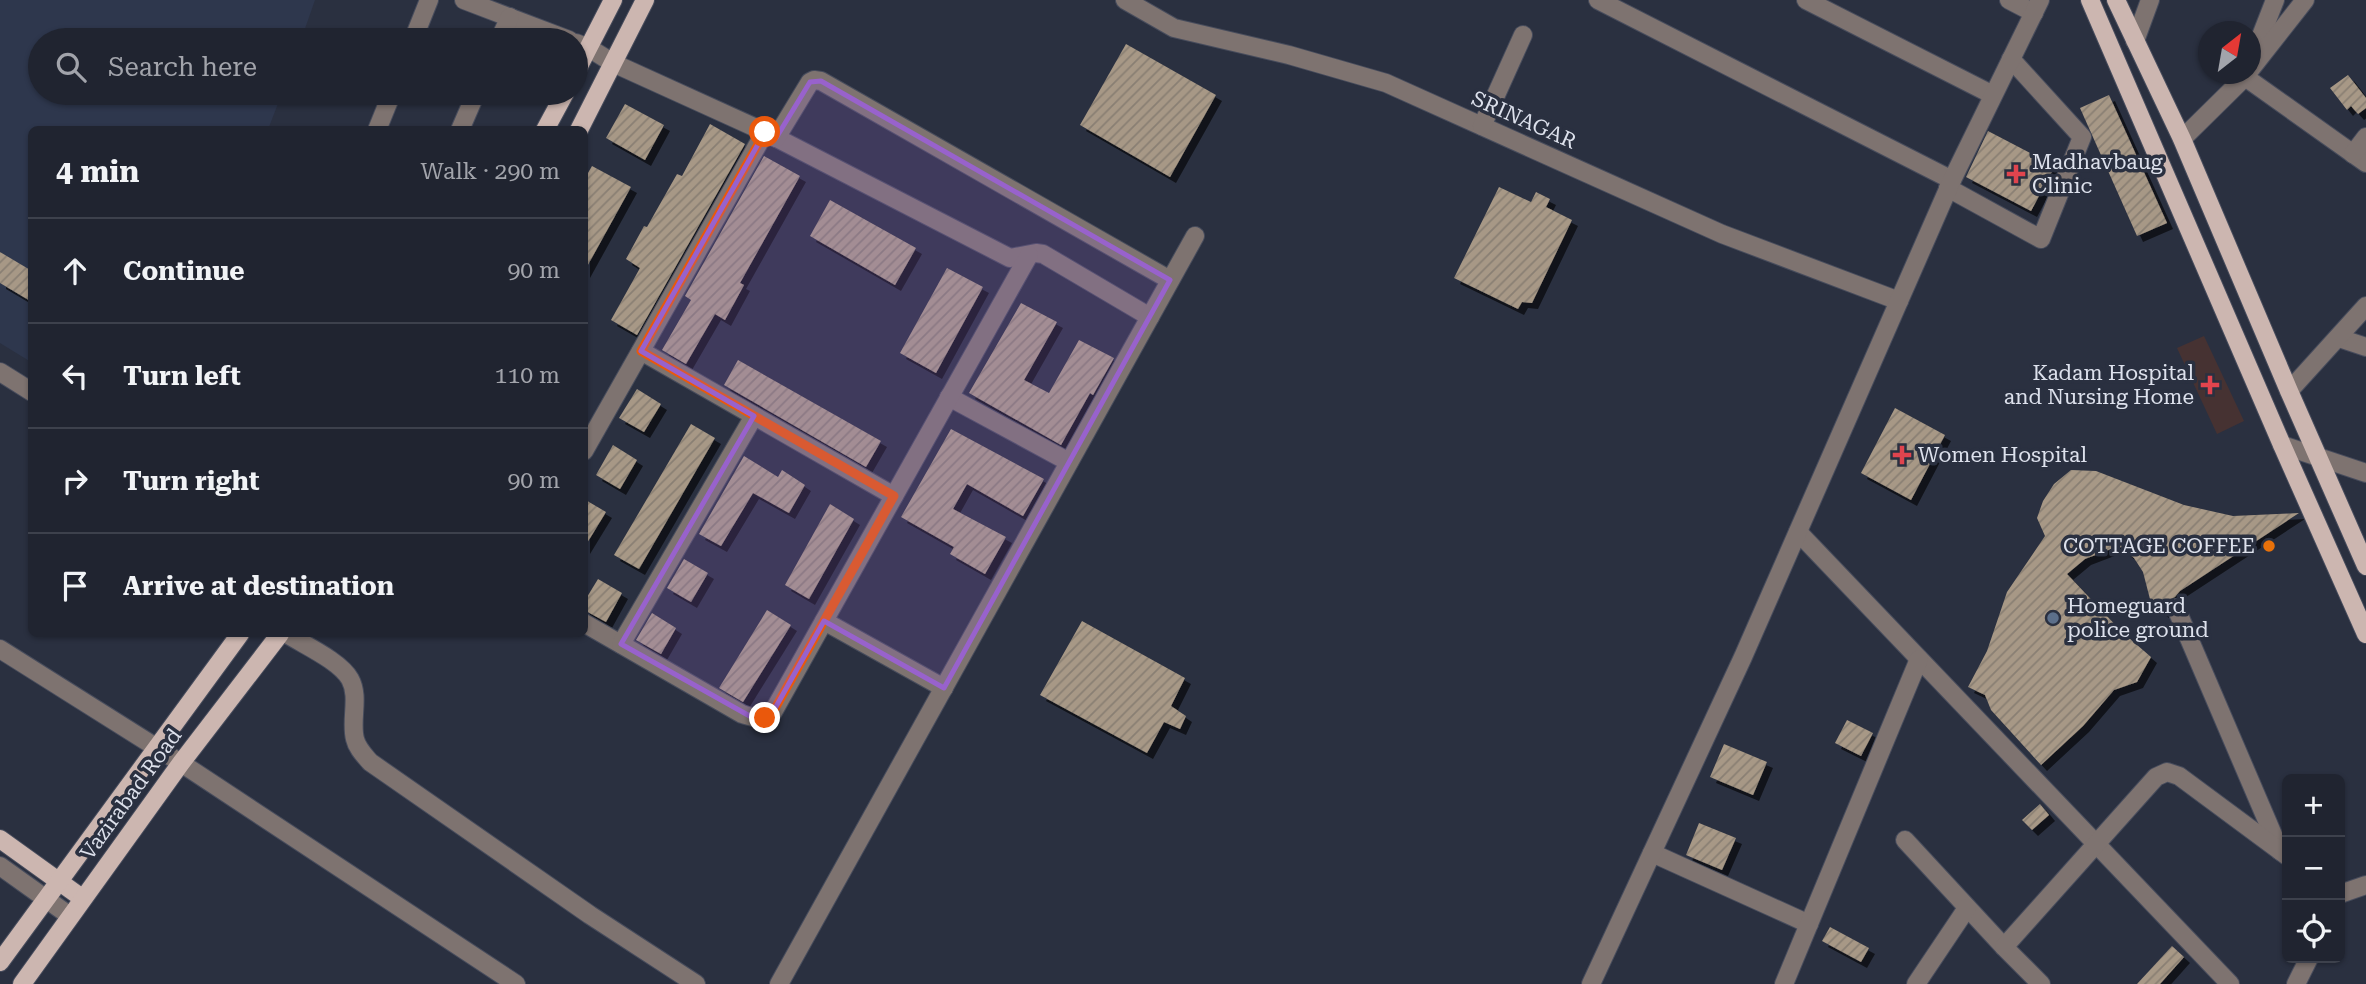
<!DOCTYPE html>
<meta charset="utf-8">
<style>
:root{--surface:#202430;--page:#2d303c;--text:#f1f3f6;--muted:#a2a4ab;--line:#3d414c}
body{margin:0;font-family:"Roboto Serif",serif;background:var(--page);color:var(--text)}
.controls{position:absolute;right:21px;bottom:21px;display:grid;overflow:hidden;border-radius:10px;box-shadow:0 2px 5px #0004}
.controls button{width:63px;height:63px;display:grid;place-items:center;padding:0;border:0;border-bottom:2px solid var(--line);background:var(--surface);color:var(--text);font:35px sans-serif}
.compass{position:absolute;left:2198px;top:21px;width:63px;height:63px;border-radius:50%;background:var(--surface);box-shadow:0 2px 5px #0004;rotate:31deg}
.stop{position:absolute;width:21px;height:21px;margin:-16px;border:5px solid #ea580c;border-radius:50%;background:#fff}
.stop.end{background:#ea580c;border-color:#fff;box-shadow:0 2px 7px #0008}
.list{margin:0;padding:0;list-style:none}
h2{display:flex;justify-content:space-between;align-items:center;height:91px;margin:0;padding:0 28px;font-size:30px}
h2 small{font-size:23px;font-weight:400;color:var(--muted)}
.list li{display:grid;grid-template-columns:46px 1fr auto;gap:21px;align-items:center;box-sizing:border-box;height:105px;padding:0 28px;border-top:2px solid var(--line)}
.list b{display:block;font-size:26px;white-space:nowrap}
.list em{font-size:23px;font-style:normal;color:var(--muted)}
.icon{flex:none;width:38px;height:38px;fill:none;stroke:currentColor;stroke-width:2;stroke-linecap:round;stroke-linejoin:round}
.map{position:relative;flex:none;width:2366px;height:984px;overflow:hidden}
.search{position:absolute;background:var(--surface);box-shadow:0 2px 5px #0004;left:28px;top:28px;width:560px;height:77px;display:flex;align-items:center;gap:18px;box-sizing:border-box;padding:0 24px;border-radius:38px;color:var(--muted);font-size:26px}
.panel{position:absolute;background:var(--surface);box-shadow:0 2px 5px #0004;left:28px;top:126px;width:560px;height:511px;border-radius:10px}
.map>svg:first-child{display:block}
.built{fill:#2e374d}
.medical{fill:#463232}
.building{fill:url(#building-hatch);filter:url(#shadow)}
.lines{fill:none;stroke-linecap:round;stroke-linejoin:round}
.minor-casing{stroke:#474c5c;stroke-width:20}
.major-casing{stroke:#474c5c;stroke-width:20}
.minor{stroke:#7e7370;stroke-width:18}
.major{stroke:#ccb6b0;stroke-width:18}
.route{stroke:#ea580c;stroke-width:9}
.marked{fill:#9862cc;fill-opacity:0.2;stroke:#9862cc;stroke-width:5;stroke-linejoin:round}
.health-dot{fill:#e0444e;stroke:#2a3040;stroke-width:2.5}
.food-dot{fill:#e8710a;stroke:#2a3040;stroke-width:2.5}
.service-dot{fill:#5c6f8a;stroke:#2a3040;stroke-width:2.5}
.labels{text-anchor:middle;stroke-width:7;stroke-linejoin:round;paint-order:stroke}
.street-label{font-size:21px;fill:#dde1ec;stroke:#2a3040}
.poi-label{font-size:21px;fill:#dde1ec;stroke:#2a3040;text-anchor:start}
</style>
<div class="map">
<svg width="2366" height="984" viewBox="0 0 2366 984">
<defs>
<pattern id="building-hatch" width="6" height="6" patternUnits="userSpaceOnUse" patternTransform="scale(1.75)"><rect width="6" height="6" fill="#a79886"/><path d="M-1 1l2-2M0 6l6-6M5 7l2-2" fill="none" stroke="#897f73"/></pattern>
<filter id="shadow"><feDropShadow dx="6" dy="6" stdDeviation="0" flood-color="#0009"/></filter>
</defs>
<rect width="100%" height="100%" fill="#2a3040"/>
<polygon class="built" points="0,0 315,0 301,40 40,40 40,93 282,93 269,127 274,129 32,130 31,362 0,343"/>
<polygon class="medical" points="2204,336 2244,421 2217,434 2177,348"/>
<g class="building">
<polygon points="1126,44 1216,95 1170,177 1080,125"/>
<polygon points="2348,75 2366,98 2366,108 2358,114 2351,106 2347,110 2330,88"/>
<polygon points="2109,95 2167,223 2137,236 2080,108"/>
<polygon points="625,104 664,125 645,160 606,138"/>
<polygon points="710,124 745,144 637,335 611,320 640,268 626,259 644,226 647,227 677,174 682,176"/>
<polygon points="1988,131 2055,166 2031,211 1966,177"/>
<polygon points="764,156 800,176 740,283 744,285 725,320 715,314 686,364 662,350 691,300 685,296"/>
<polygon points="592,166 631,187 584,272 584,180"/>
<polygon points="1499,187 1531,202 1536,192 1550,199 1546,207 1572,220 1532,303 1522,302 1518,309 1454,278"/>
<polygon points="830,200 916,248 895,285 810,236"/>
<polygon points="0,252 32,271 32,302 0,283"/>
<polygon points="947,268 983,287 936,373 900,353"/>
<polygon points="1021,303 1057,322 1024,380 1049,393 1079,340 1114,358 1093,395 1090,393 1061,445 969,393"/>
<polygon points="738,360 881,441 866,467 724,385"/>
<polygon points="637,389 661,404 644,432 619,418"/>
<polygon points="1895,408 1945,435 1911,500 1861,473"/>
<polygon points="691,424 715,438 639,569 614,555"/>
<polygon points="951,429 1044,479 1023,516 967,484 953,509 1006,537 985,574 950,554 954,547 901,517"/>
<polygon points="613,445 637,460 620,489 596,475"/>
<polygon points="744,456 778,477 782,470 805,485 789,513 753,493 721,546 699,534"/>
<polygon points="2071,470 2096,471 2184,505 2233,516 2299,513 2180,591 2175,597 2167,601 2163,612 2151,603 2143,572 2134,558 2119,546 2085,559 2067,574 2122,632 2151,657 2137,682 2114,690 2083,726 2041,765 1991,710 1985,695 1968,687 1987,651 2007,592 2045,536 2037,518 2043,501 2054,484"/>
<polygon points="584,499 606,512 584,548"/>
<polygon points="830,504 854,519 809,599 785,585"/>
<polygon points="684,559 708,573 691,602 667,588"/>
<polygon points="598,579 622,593 606,622 584,610 584,602"/>
<polygon points="767,610 791,625 743,702 719,688"/>
<polygon points="652,613 676,628 661,654 636,640"/>
<polygon points="1082,621 1185,678 1171,706 1186,716 1180,729 1164,722 1147,753 1040,695"/>
<polygon points="1847,720 1873,733 1861,756 1835,743"/>
<polygon points="1724,744 1767,762 1753,795 1710,777"/>
<polygon points="2040,804 2049,815 2032,830 2022,820"/>
<polygon points="1699,823 1736,838 1722,870 1686,855"/>
<polygon points="1830,927 1869,948 1861,962 1822,941"/>
<polygon points="2172,946 2184,957 2160,984 2137,984"/>
</g>
<g class="lines">
<g class="minor-casing">
<g id="minor">
<polyline points="464,0 569,40"/>
<polyline points="1125,0 1174,28 1289,55 1386,83 1722,234 1899,301"/>
<polyline points="1598,0 1952,180"/>
<polyline points="1806,0 1993,95"/>
<polyline points="2009,0 2034,13"/>
<polyline points="413,40 429,0"/>
<polyline points="499,40 510,17"/>
<polyline points="2135,41 2150,0"/>
<polyline points="576,43 589,48 613,63 765,132 1010,258 1036,253 1043,254 1150,317"/>
<polyline points="2252,59 2275,0"/>
<polyline points="2250,70 2305,0"/>
<polyline points="2247,74 2245,77 2366,163"/>
<polyline points="1482,126 1523,35"/>
<polyline points="377,130 392,93"/>
<polyline points="460,130 476,93"/>
<polyline points="776,138 810,82 814,80 821,81 1170,280"/>
<polyline points="2182,139 2248,74"/>
<polyline points="2353,154 2366,137"/>
<polyline points="1948,188 2041,239 2082,137 2011,59"/>
<polyline points="2339,338 2366,347"/>
<polyline points="641,351 894,496"/>
<polyline points="0,372 32,392"/>
<polyline points="2289,391 2366,306"/>
<polyline points="949,397 1069,462"/>
<polyline points="2282,445 2366,473"/>
<polyline points="584,451 765,132"/>
<polyline points="1798,532 2230,984"/>
<polyline points="2176,608 2280,851"/>
<polyline points="824,621 944,688"/>
<path d="M584,623L742,714C755,718 762,721 773,712L1029,255"/>
<path d="M287,634C304,645 340,661 350,679C360,697 350,720 355,739C357,748 364,755 370,762L590,915L696,984"/>
<polyline points="621,644 754,416"/>
<polyline points="0,649 181,763 516,984"/>
<polyline points="1905,840 2004,947"/>
<polyline points="1652,853 1809,924"/>
<polyline points="0,866 70,916"/>
<polyline points="2340,894 2366,885"/>
<polyline points="779,984 1195,236"/>
<polyline points="1591,984 1743,657 1952,180 2040,0"/>
<polyline points="1784,984 1919,659"/>
<polyline points="1916,984 1967,908"/>
<polyline points="2041,984 2004,947 2156,777 2167,772 2179,776 2287,856"/>
<polyline points="2296,984 2309,958"/>
</g>
</g>
<g class="major-casing">
<g id="major">
<polyline points="2090,0 2282,445 2366,634"/>
<polyline points="2116,0 2182,139 2289,391 2366,566"/>
<polyline points="576,72 613,0"/>
<polyline points="545,130 565,93"/>
<polyline points="579,130 645,0"/>
<polyline points="0,839 82,898"/>
<polyline points="0,962 240,634"/>
<polyline points="22,984 181,763 280,634"/>
</g>
</g>
<use href="#minor" class="minor"/>
<use href="#major" class="major"/>
</g>
<g class="lines">
<polyline class="route" points="765,132 641,351 894,496 773,712 765,718"/>
</g>
<path class="marked" d="M821,81L1170,280L944,688L824,621L773,712L755,719L621,644L754,416L641,351L765,132L776,138L810,82Z"/>
<g class="health-dot">
<path d="M2012.5 163.5h7v7h7v7h-7v7h-7v-7h-7v-7h7z"/>
<path d="M2206.5 374.5h7v7h7v7h-7v7h-7v-7h-7v-7h7z"/>
<path d="M1898.5 444.5h7v7h7v7h-7v7h-7v-7h-7v-7h7z"/>
</g>
<circle class="food-dot" cx="2269" cy="546" r="7"/>
<circle class="service-dot" cx="2053" cy="618" r="7"/>
<g class="labels">
<g class="street-label">
<text transform="translate(1524 120) rotate(24)" y="7">SRINAGAR</text>
<text transform="translate(131 794) rotate(-54)" y="7">Vazirabad Road</text>
</g>
<g class="poi-label">
<text x="2032" y="169">Madhavbaug<tspan x="2032" dy="24">Clinic</tspan></text>
<text x="2194" y="380" text-anchor="end">Kadam Hospital<tspan x="2194" dy="24">and Nursing Home</tspan></text>
<text x="1918" y="462">Women Hospital</text>
<text x="2255" y="553" text-anchor="end">COTTAGE COFFEE</text>
<text x="2067" y="613">Homeguard<tspan x="2067" dy="24">police ground</tspan></text>
</g>
</g>
</svg>
<div class="controls">
<button>+</button>
<button>−</button>
<button><svg class="icon" aria-label="locate" viewBox="0 0 24 24"><circle cx="12" cy="12" r="6"/><path d="M12 2v4M12 18v4M2 12h4M18 12h4"/></svg></button>
</div>
<svg class="compass" viewBox="-18 -18 36 36"><path d="M0-13l5 13h-10z" fill="#e53935"/><path d="M0 13l5-13h-10z" fill="#a2a4ab"/></svg>
<div class="stop" style="left:765px;top:132px"></div>
<div class="stop end" style="left:765px;top:718px"></div>
<div class="search"><svg class="icon" aria-label="search" viewBox="0 0 24 24"><circle cx="10" cy="10" r="6"/><path d="M15 15l6 6"/></svg>Search here</div>
<section class="panel">
<h2>4 min<small>Walk · 290 m</small></h2>
<ul class="list">
<li><svg class="icon" aria-label="ahead" viewBox="0 0 24 24"><path d="M12 20V5M6 11l6-6 6 6"/></svg><div><b>Continue</b></div><em>90 m</em></li>
<li><svg class="icon" aria-label="left" viewBox="0 0 24 24"><path d="M17 20v-9H6M10 6l-5 5 5 5"/></svg><div><b>Turn left</b></div><em>110 m</em></li>
<li><svg class="icon" aria-label="right" viewBox="0 0 24 24"><path d="M7 20v-9h11M14 6l5 5-5 5"/></svg><div><b>Turn right</b></div><em>90 m</em></li>
<li><svg class="icon" aria-label="arrive" viewBox="0 0 24 24"><path d="M6 21V4h12l-3 4 3 4H6"/></svg><div><b>Arrive at destination</b></div></li>
</ul>
</section>
</div>
